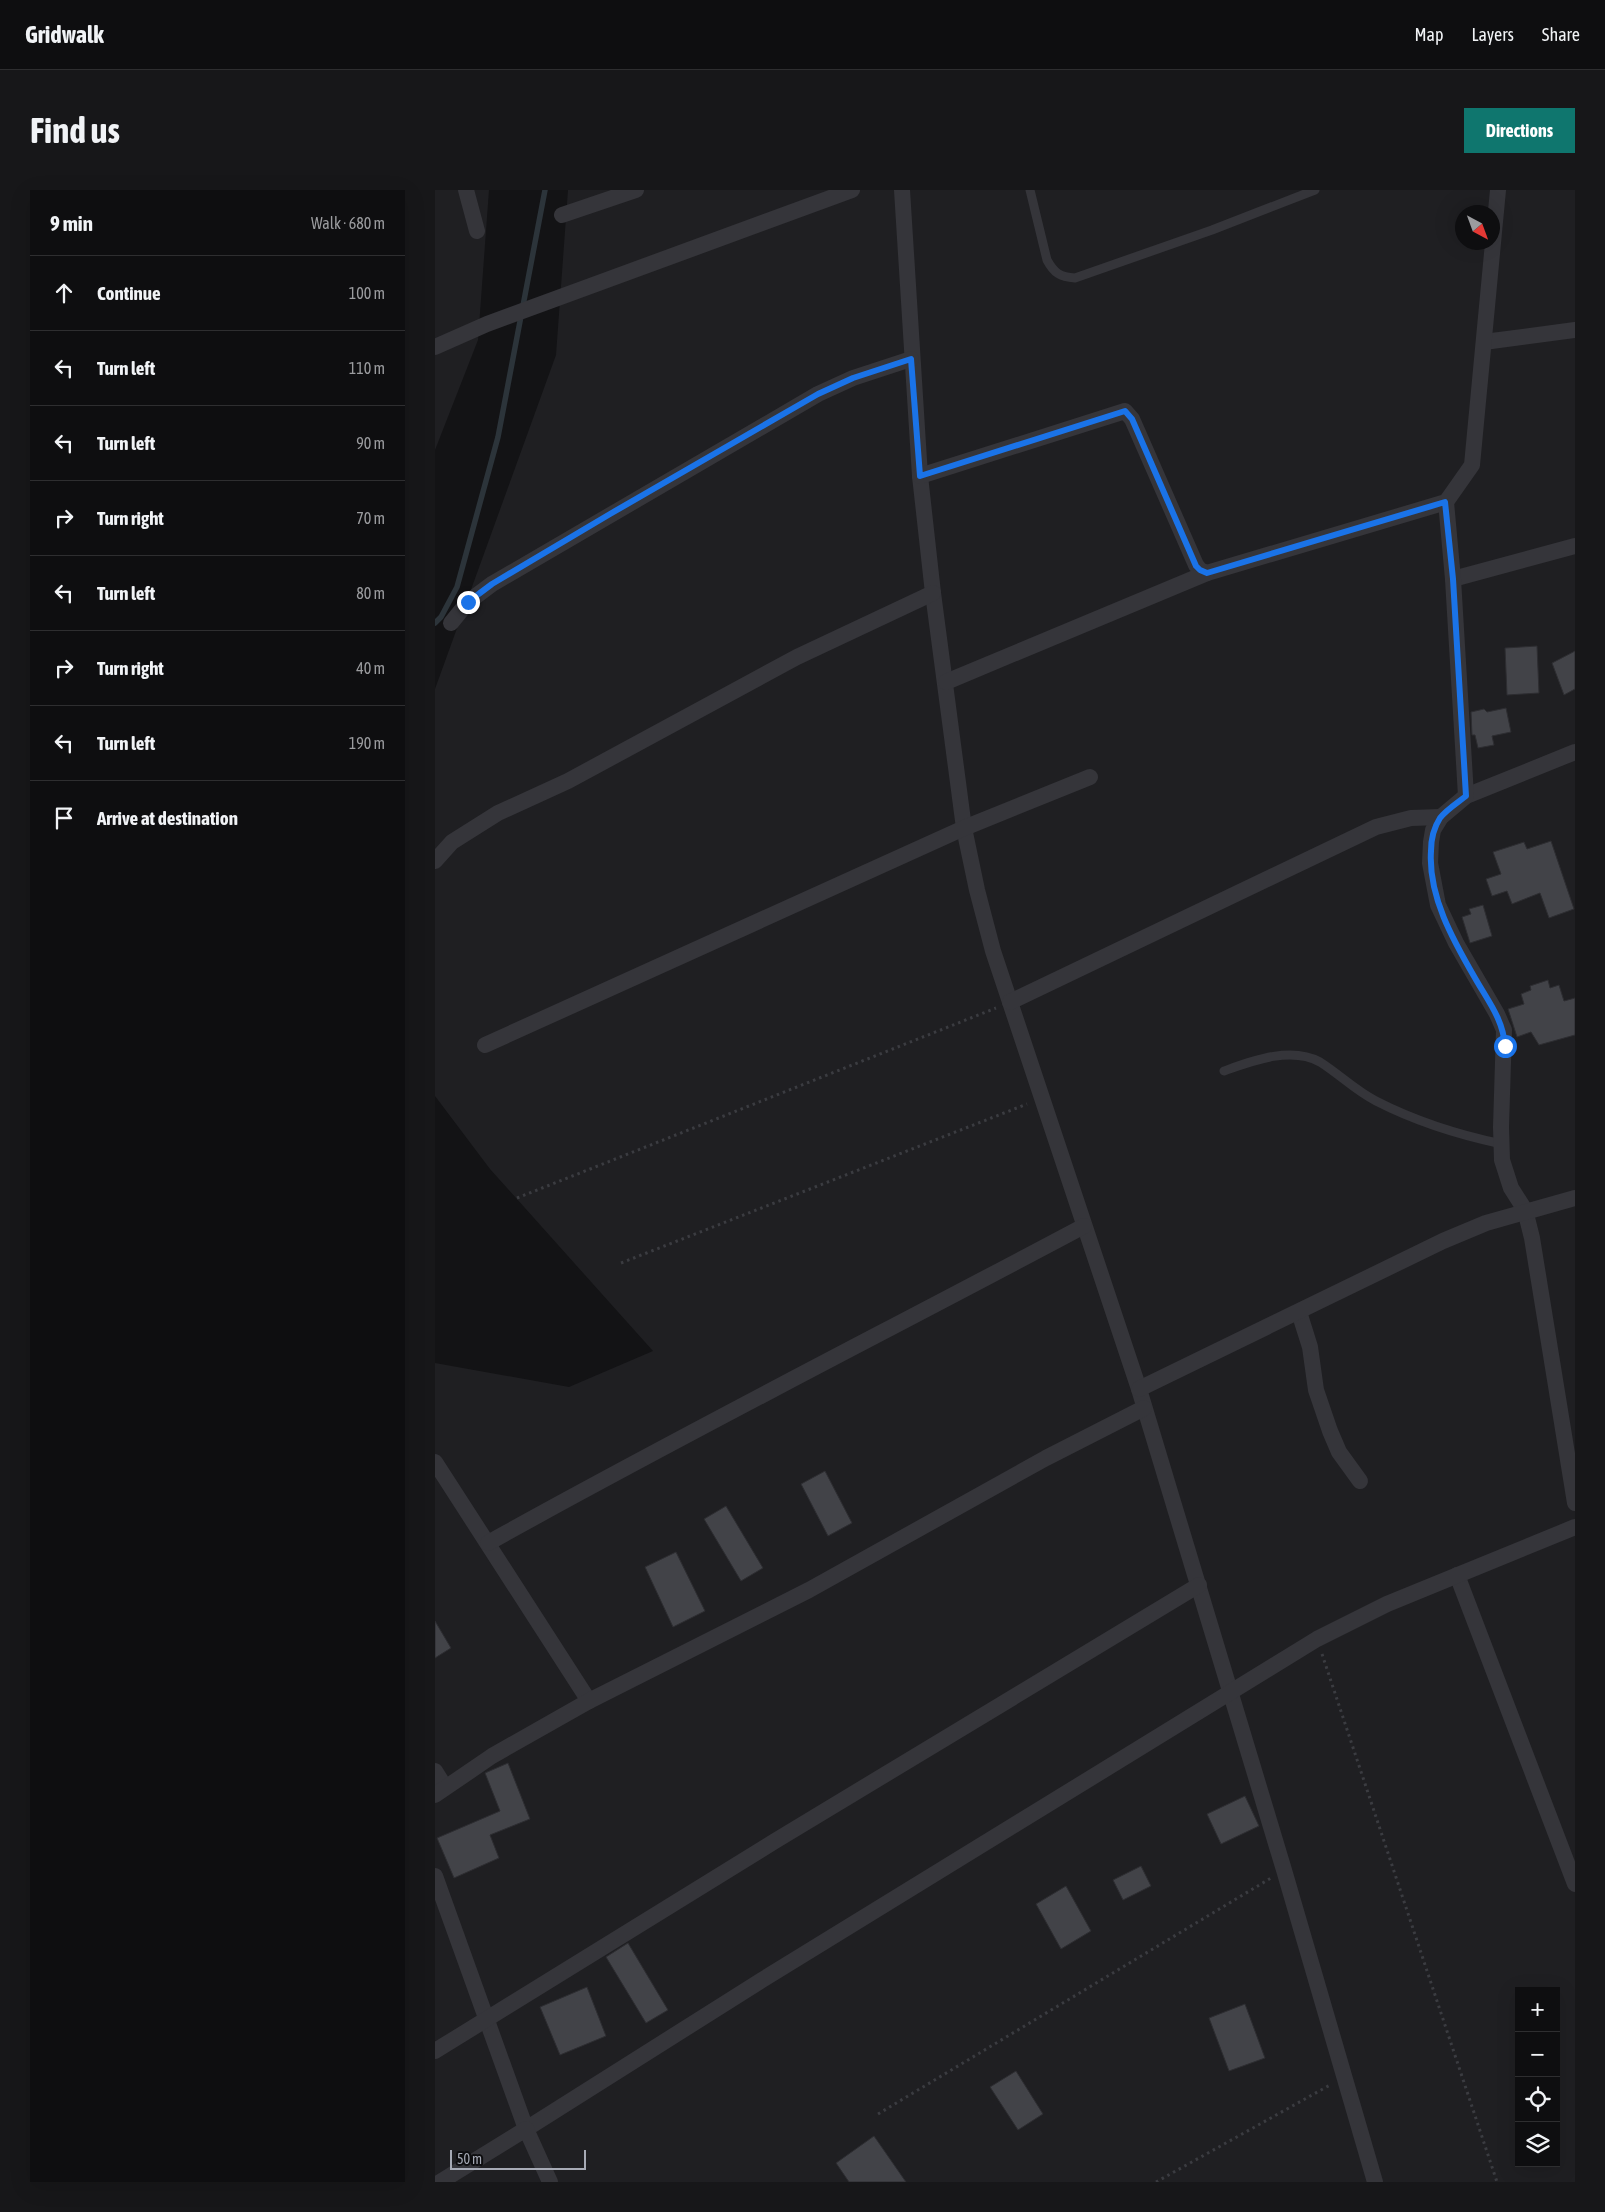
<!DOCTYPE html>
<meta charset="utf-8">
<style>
:root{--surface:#0e0e10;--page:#171719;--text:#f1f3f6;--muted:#9b9c9f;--line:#2e2e30;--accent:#0f766e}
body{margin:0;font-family:"Asap Condensed",sans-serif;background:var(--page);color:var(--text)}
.controls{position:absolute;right:15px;bottom:15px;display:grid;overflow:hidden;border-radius:0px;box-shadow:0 5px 20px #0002}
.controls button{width:45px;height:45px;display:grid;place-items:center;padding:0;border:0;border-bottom:1px solid var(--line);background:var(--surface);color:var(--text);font:25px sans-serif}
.compass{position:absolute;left:1020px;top:15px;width:45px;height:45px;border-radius:50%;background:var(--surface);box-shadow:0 5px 20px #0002;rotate:139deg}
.scale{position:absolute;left:15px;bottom:12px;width:136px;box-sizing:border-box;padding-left:5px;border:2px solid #a6aab5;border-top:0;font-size:14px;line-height:18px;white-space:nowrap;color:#a6aab5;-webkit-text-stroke:4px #0e0e10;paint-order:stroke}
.stop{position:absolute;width:15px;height:15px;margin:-11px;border:4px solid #1a73e8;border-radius:50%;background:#fff}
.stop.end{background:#1a73e8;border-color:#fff;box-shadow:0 1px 5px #0008}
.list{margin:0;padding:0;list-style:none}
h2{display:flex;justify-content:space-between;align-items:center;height:65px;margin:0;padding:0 20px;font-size:21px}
h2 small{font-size:16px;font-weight:400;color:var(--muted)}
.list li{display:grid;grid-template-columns:32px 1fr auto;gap:15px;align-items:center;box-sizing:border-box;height:75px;padding:0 20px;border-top:1px solid var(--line)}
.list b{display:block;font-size:19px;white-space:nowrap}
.list em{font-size:16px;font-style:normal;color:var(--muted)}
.icon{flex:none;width:28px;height:28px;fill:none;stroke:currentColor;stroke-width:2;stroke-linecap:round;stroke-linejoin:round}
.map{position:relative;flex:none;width:1140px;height:1992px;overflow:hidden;border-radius:0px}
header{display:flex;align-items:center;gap:30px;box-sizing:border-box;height:70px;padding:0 25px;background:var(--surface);border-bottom:1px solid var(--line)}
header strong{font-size:24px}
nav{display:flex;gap:28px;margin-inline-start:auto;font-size:18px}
.intro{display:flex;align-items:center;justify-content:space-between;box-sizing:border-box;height:120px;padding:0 30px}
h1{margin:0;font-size:35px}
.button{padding:12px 22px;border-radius:0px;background:var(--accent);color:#fff;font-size:18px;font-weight:700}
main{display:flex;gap:30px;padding:0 30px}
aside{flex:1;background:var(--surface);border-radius:0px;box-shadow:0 5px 20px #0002}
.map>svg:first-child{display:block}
.built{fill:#1f1f22;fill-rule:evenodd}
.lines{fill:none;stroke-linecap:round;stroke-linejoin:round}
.stream{stroke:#2c343a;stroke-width:5.5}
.building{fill:#424348;stroke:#2d2d31}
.path{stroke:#3b3c41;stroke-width:3;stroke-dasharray:2.5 4;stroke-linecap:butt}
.lane{stroke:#35353a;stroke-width:9}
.street{stroke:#35353a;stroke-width:16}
.route{stroke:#1a73e8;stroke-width:6}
</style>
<header>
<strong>Gridwalk</strong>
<nav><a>Map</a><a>Layers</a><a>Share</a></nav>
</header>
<div class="intro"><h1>Find us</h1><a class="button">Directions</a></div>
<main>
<aside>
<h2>9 min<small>Walk · 680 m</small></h2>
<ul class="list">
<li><svg class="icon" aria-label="ahead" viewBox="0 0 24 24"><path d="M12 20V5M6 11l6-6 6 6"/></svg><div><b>Continue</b></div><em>100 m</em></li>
<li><svg class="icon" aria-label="left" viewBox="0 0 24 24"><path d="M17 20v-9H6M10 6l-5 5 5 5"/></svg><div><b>Turn left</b></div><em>110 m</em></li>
<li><svg class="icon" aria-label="left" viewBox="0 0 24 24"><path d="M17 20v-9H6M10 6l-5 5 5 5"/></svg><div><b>Turn left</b></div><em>90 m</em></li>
<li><svg class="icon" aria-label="right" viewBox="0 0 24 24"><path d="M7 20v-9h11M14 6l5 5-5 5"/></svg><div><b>Turn right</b></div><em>70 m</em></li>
<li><svg class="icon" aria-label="left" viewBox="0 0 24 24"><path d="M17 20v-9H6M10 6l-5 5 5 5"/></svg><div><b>Turn left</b></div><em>80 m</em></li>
<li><svg class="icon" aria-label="right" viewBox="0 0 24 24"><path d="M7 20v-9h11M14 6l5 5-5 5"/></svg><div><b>Turn right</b></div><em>40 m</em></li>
<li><svg class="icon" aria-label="left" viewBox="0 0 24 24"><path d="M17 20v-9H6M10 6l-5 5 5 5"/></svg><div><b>Turn left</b></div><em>190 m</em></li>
<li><svg class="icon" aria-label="arrive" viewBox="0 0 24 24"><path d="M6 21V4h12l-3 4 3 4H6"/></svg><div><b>Arrive at destination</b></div></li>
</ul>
</aside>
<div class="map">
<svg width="1140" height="1992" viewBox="0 0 1140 1992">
<rect width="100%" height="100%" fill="#131315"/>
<g class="built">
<polygon points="0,0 54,0 43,150 0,260"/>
<path d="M133,0H1140V1992H0V1173L134,1197L218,1161L55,979L0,906V499L121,165ZM1028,22H1058V52H1028ZM1084,1801H1121V1973H1084Z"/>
</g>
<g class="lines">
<polyline class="stream" points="0,433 6,427 22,397 63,247 110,0"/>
</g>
<g class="building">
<polygon points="1102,456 1104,503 1072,505 1070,458"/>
<polygon points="1140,461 1140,499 1129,505 1117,473"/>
<polygon points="1071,518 1076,542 1057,546 1059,555 1043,558 1040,545 1037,545 1036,522 1049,519 1052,522"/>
<polygon points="1116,651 1139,719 1114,728 1105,703 1077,714 1072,701 1057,706 1051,689 1066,684 1058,662 1089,652 1092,659"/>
<polygon points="1048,715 1057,746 1035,753 1027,727 1036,724 1034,719"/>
<polygon points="1113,790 1115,798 1124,795 1129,811 1140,808 1140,845 1104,855 1096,842 1082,847 1073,819 1089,814 1086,804 1096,800 1095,796"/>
<polygon points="390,1281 417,1333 393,1346 366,1294"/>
<polygon points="291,1316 328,1378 306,1391 269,1329"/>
<polygon points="241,1362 270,1421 238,1437 210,1377"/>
<polygon points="0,1431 16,1458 0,1468"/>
<polygon points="73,1573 95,1629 55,1645 64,1668 19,1688 2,1648 65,1621 50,1583"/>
<polygon points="810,1606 824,1636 786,1654 772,1624"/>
<polygon points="706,1676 716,1696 688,1710 678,1690"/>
<polygon points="631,1696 656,1741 626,1759 601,1714"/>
<polygon points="193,1753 233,1820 211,1833 171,1767"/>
<polygon points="152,1797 171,1846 125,1865 105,1817"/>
<polygon points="810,1814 830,1868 794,1881 774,1828"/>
<polygon points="581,1881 608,1924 583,1940 555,1897"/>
<polygon points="439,1946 471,1992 414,1992 401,1973"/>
</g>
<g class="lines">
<g class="path">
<polyline points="82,1008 561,818"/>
<polyline points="186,1073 592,914"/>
<polyline points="887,1464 1062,1992"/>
<polyline points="443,1924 836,1688"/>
<polyline points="721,1992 895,1895"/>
</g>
<g class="lane">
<path d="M595,0L612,70C619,83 625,87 640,88L777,40L880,0"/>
<path d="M789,881C817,871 856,856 885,872C904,884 921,901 941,911C980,931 1024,945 1067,954"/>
</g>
<g class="street">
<polyline points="31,0 42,41"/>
<polyline points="467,0 485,286 498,403 529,638 542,700 558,761 704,1199 849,1680 940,1992"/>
<polyline points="127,25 201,0"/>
<polyline points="1049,152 1140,140"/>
<polyline points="0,157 52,134 417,0"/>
<polyline points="485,286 690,221 697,229 761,375 765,380 772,383 1011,312"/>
<polyline points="1018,389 1140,356"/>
<polyline points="16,433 33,412 57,394 383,204 418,188 476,169"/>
<polyline points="511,492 772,383"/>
<polyline points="1140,562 1031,606 1006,627 998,640 996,652 995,673 1003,715 1021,753 1062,824 1069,840 1066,937 1067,970 1076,998 1090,1020 1097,1048 1140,1313"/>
<polyline points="1031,606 1018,389 1011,312 1037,275 1063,0"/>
<polyline points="0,671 17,652 63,623 133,591 362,467 498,403"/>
<polyline points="575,812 941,637 976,628 1006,627"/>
<polyline points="50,855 529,638 655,587"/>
<polyline points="864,1122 875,1157 881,1200 895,1241 904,1262 925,1291"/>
<polyline points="704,1199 1008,1051 1051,1033 1140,1008"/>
<polyline points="0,1272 154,1511"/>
<path d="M53,1353C250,1243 450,1142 649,1036"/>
<polyline points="1022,1385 1140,1694"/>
<polyline points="0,1581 10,1597"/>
<polyline points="0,1605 57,1566 154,1511 374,1400 611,1268 709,1218"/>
<polyline points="0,1686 91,1939 327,1790 882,1449 952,1414 1140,1337"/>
<polyline points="0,1861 340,1651 764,1395"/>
<polyline points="5,1992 91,1939 115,1992"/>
</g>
</g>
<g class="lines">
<path class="route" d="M33,412L57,394L175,324L383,204L418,188L476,169L485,286L690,221L697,229L761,376L765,380L772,383L1010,312L1018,389L1031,606C1022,613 1011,620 1005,628C998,639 996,649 996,661C993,706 1018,750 1040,788C1053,811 1068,829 1070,856"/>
</g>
</svg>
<div class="controls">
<button>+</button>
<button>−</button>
<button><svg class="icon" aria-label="locate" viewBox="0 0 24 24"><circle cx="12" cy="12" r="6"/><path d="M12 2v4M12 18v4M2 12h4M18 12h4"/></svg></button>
<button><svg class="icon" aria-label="layers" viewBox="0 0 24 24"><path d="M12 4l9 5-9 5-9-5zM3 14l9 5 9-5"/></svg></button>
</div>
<svg class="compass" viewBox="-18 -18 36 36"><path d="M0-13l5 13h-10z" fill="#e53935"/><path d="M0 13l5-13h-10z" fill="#9b9c9f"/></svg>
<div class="scale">50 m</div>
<div class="stop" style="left:1070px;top:856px"></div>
<div class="stop end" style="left:33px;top:412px"></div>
</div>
</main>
